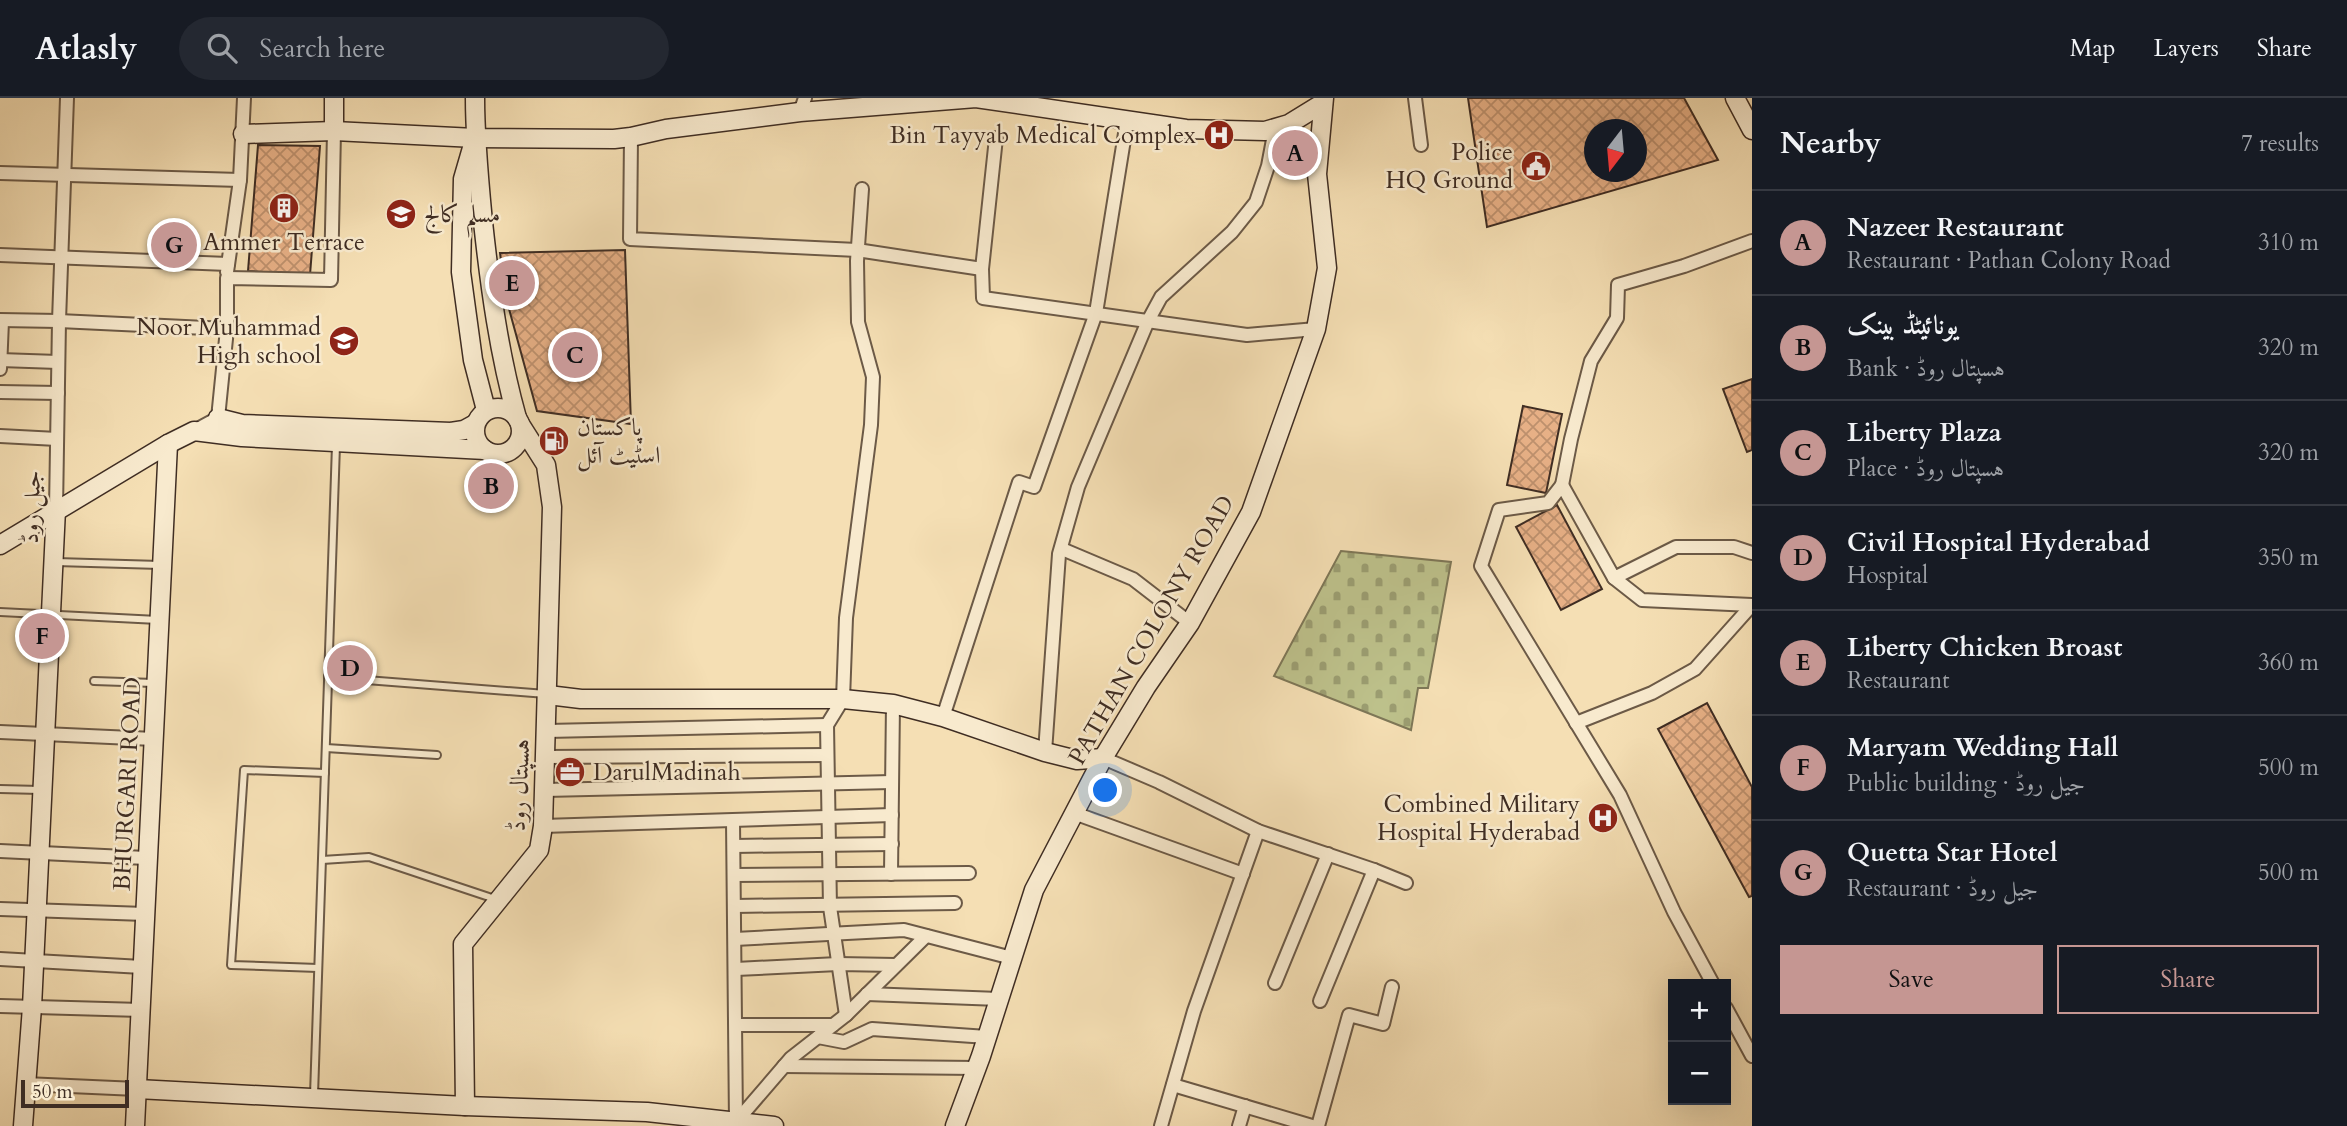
<!DOCTYPE html>
<meta charset="utf-8">
<style>
:root{--surface:#171b24;--page:#242831;--text:#f1f3f6;--muted:#9ea1a6;--line:#363941;--accent:#c59692}
body{margin:0;font-family:Cardo,Amiri,serif;background:var(--page);color:var(--text)}
.controls{position:absolute;right:21px;bottom:21px;display:grid;overflow:hidden;border-radius:0px;box-shadow:0 7px 28px #0002}
.controls button{width:63px;height:63px;display:grid;place-items:center;padding:0;border:0;border-bottom:2px solid var(--line);background:var(--surface);color:var(--text);font:35px sans-serif}
.compass{position:absolute;left:1584px;top:21px;width:63px;height:63px;border-radius:50%;background:var(--surface);box-shadow:0 7px 28px #0002;rotate:196deg}
.scale{position:absolute;left:21px;bottom:18px;width:108px;box-sizing:border-box;padding-left:7px;border:4px solid #3f2d23;border-top:0;font-size:19px;line-height:24px;white-space:nowrap;color:#3f2d23;-webkit-text-stroke:5px #f8eace;paint-order:stroke}
.you{position:absolute;left:1106px;top:693px;width:24px;height:24px;margin:-18px;border:5px solid #fff;border-radius:50%;background:#1a73e8;box-shadow:0 0 0 10px #1a73e833}
.badge{display:grid;place-items:center;width:46px;height:46px;border-radius:50%;background:var(--accent);color:#111;font-size:23px;font-weight:700}
.pin{position:absolute;translate:-50% -50%;border:4px solid #fff;box-shadow:0 2px 7px #0006}
.list{margin:0;padding:0;list-style:none}
h2{display:flex;justify-content:space-between;align-items:center;height:91px;margin:0;padding:0 28px;font-size:30px}
h2 small{font-size:23px;font-weight:400;color:var(--muted)}
.list li{display:grid;grid-template-columns:46px 1fr auto;gap:21px;align-items:center;box-sizing:border-box;height:105px;padding:0 28px;border-top:2px solid var(--line)}
.list b{display:block;font-size:26px;white-space:nowrap}
.list p{margin:0;font-size:23px;white-space:nowrap;color:var(--muted)}
.list em{font-size:23px;font-style:normal;color:var(--muted)}
.actions{display:flex;gap:14px;padding:21px 28px}
.actions a{flex:1;padding:16px 0;border:2px solid var(--accent);border-radius:0px;text-align:center;font-size:24px;color:var(--accent)}
.actions .main{background:var(--accent);color:#111}
.icon{flex:none;width:38px;height:38px;fill:none;stroke:currentColor;stroke-width:2;stroke-linecap:round;stroke-linejoin:round}
.map{position:relative;flex:none;width:1752px;height:1028px;overflow:hidden}
header{display:flex;align-items:center;gap:42px;box-sizing:border-box;height:98px;padding:0 35px;background:var(--surface);border-bottom:2px solid var(--line)}
header strong{font-size:33px}
nav{display:flex;gap:38px;margin-inline-start:auto;font-size:24px}
.search{width:490px;height:63px;background:var(--page);display:flex;align-items:center;gap:18px;box-sizing:border-box;padding:0 24px;border-radius:38px;color:var(--muted);font-size:26px}
main{display:flex}
aside{flex:1;background:var(--surface)}
.map>svg:first-child{display:block}
.cemetery{fill:url(#cemetery-stones);stroke:#7e7757;stroke-width:2}
.building{fill:url(#building-cross-hatch);stroke:#3f2d23;stroke-width:2;fill-rule:evenodd}
.lines{fill:none;stroke-linecap:round;stroke-linejoin:round}
.lane-casing{stroke:#6c5a47;stroke-width:10}
.street-casing{stroke:#6c5a47;stroke-width:16}
.secondary-casing{stroke:#3f2d23;stroke-width:21}
.lane{stroke:#f8eace;stroke-width:6}
.street{stroke:#f8eace;stroke-width:12}
.secondary{stroke:#f8eace;stroke-width:18}
.labels{text-anchor:middle;stroke-width:5;stroke-linejoin:round;paint-order:stroke}
.poi-label{font-size:24px;fill:#3f2d23;stroke:#f8eace;text-anchor:end}
.street-label{font-size:24px;fill:#3f2d23;stroke:#f8eace}
</style>
<header>
<strong>Atlasly</strong>
<div class="search"><svg class="icon" aria-label="search" viewBox="0 0 24 24"><circle cx="10" cy="10" r="6"/><path d="M15 15l6 6"/></svg>Search here</div>
<nav><a>Map</a><a>Layers</a><a>Share</a></nav>
</header>
<main>
<div class="map">
<svg width="1752" height="1028" viewBox="0 0 1752 1028">
<defs>
<pattern id="cemetery-stones" width="16" height="16" patternUnits="userSpaceOnUse" patternTransform="scale(1.75)"><rect width="16" height="16" fill="#bdc18b"/><path d="M2 7V4a2 2 0 0 1 4 0v3zM10 15v-3a2 2 0 0 1 4 0v3z" fill="#9b9d71"/></pattern>
<pattern id="building-cross-hatch" width="8" height="8" patternUnits="userSpaceOnUse" patternTransform="scale(1.75)"><rect width="8" height="8" fill="#e7b086"/><path d="M0 0l8 8M0 8l8-8" fill="none" stroke="#bd906d"/></pattern>
</defs>
<rect width="100%" height="100%" fill="#f5dfb4"/>
<filter id="stains"><feTurbulence type="fractalNoise" baseFrequency=".00286" numOctaves="4"/><feColorMatrix values="0 0 0 0 .2 0 0 0 0 .09 0 0 0 0 .02 0 0 0 .5 -.17"/></filter>
<radialGradient id="worn" r=".72"><stop offset=".6" stop-color="#630" stop-opacity="0"/><stop offset="1" stop-color="#630" stop-opacity=".3"/></radialGradient>
<polygon class="cemetery" points="1341,453 1451,464 1428,590 1418,590 1411,632 1274,578"/>
<g class="building">
<path d="M1468,0H1684L1718,62L1487,129ZM1594,32H1636V74H1594Z"/>
<polygon points="258,47 320,48 310,177 248,173"/>
<polygon points="625,152 631,326 537,313 506,200 500,155"/>
<polygon points="1752,281 1752,352 1747,354 1723,291"/>
<polygon points="1523,308 1562,316 1546,395 1507,387"/>
<polygon points="1557,407 1602,491 1561,512 1516,429"/>
<polygon points="1707,605 1752,689 1752,798 1749,799 1658,631"/>
</g>
<g class="lines">
<g class="lane-casing">
<g id="lane">
<polyline points="56,464 160,467"/>
<polyline points="0,514 158,522"/>
<polyline points="328,579 546,596"/>
<polyline points="94,583 154,585"/>
<polyline points="326,650 437,657"/>
<polyline points="0,691 40,692"/>
<polyline points="322,762 369,759 495,801"/>
<polyline points="318,870 231,867 244,672 325,675"/>
<polyline points="314,997 336,347"/>
</g>
</g>
<g class="street-casing">
<g id="street">
<polyline points="1415,0 1421,47"/>
<polyline points="800,14 805,0"/>
<polyline points="631,39 630,141 857,152 982,171 996,40"/>
<polyline points="0,75 240,82"/>
<polyline points="0,157 228,166"/>
<polyline points="982,171 983,200 1247,237 1316,231"/>
<polyline points="227,174 240,82 244,0"/>
<polyline points="0,222 59,223 227,231"/>
<polyline points="0,262 58,264"/>
<polyline points="0,271 2,223"/>
<polyline points="0,294 58,295"/>
<polyline points="194,333 218,320 227,231 227,180 331,182 334,33"/>
<polyline points="0,338 57,341"/>
<polyline points="1562,387 1571,341 1591,263 1617,220 1618,187 1684,168 1752,143"/>
<polyline points="56,411 59,223 67,0"/>
<polyline points="1062,451 1133,481 1190,525"/>
<polyline points="1614,480 1642,502 1752,507"/>
<polyline points="943,619 1019,384 1034,389 1096,215 1127,23"/>
<polyline points="1576,625 1652,595 1695,571 1752,507"/>
<polyline points="547,633 827,627"/>
<polyline points="0,634 154,641"/>
<polyline points="1045,654 1059,456 1078,389 1148,223 1161,199 1232,134 1256,104 1268,68 1275,31"/>
<polyline points="546,659 827,657"/>
<polyline points="1103,660 1159,684 1258,733 1374,772 1406,785"/>
<polyline points="545,692 892,684"/>
<polyline points="1074,715 1243,776"/>
<polyline points="733,723 736,1024"/>
<polyline points="543,728 892,717"/>
<polyline points="734,748 892,746"/>
<polyline points="0,753 146,760"/>
<polyline points="891,776 893,606"/>
<polyline points="734,777 969,775"/>
<polyline points="735,808 955,805"/>
<polyline points="0,811 145,816"/>
<polyline points="735,841 904,832 1012,860"/>
<polyline points="0,861 142,869"/>
<polyline points="736,871 838,866 896,867"/>
<polyline points="1275,885 1328,756"/>
<polyline points="1713,886 1674,814 1620,697 1481,468 1499,412 1548,405 1562,387 1614,480 1676,449 1734,449 1752,455"/>
<polyline points="867,896 999,901"/>
<polyline points="1320,903 1374,772"/>
<polyline points="0,908 141,912"/>
<polyline points="1726,910 1752,958"/>
<polyline points="846,917 830,809 827,627 843,601 846,520 871,327 873,279 858,224 857,163 862,91"/>
<polyline points="737,927 833,927"/>
<polyline points="818,939 844,944 872,931 987,939"/>
<polyline points="784,968 977,970"/>
<polyline points="25,986 137,991"/>
<polyline points="1173,987 1312,1028"/>
<polyline points="736,1024 791,960 846,917 926,838"/>
<polyline points="1161,1028 1194,913 1258,733"/>
<polyline points="1239,1028 1245,1008"/>
<polyline points="1318,1028 1349,917 1383,926 1392,889"/>
</g>
</g>
<g class="secondary-casing">
<g id="secondary">
<polyline points="334,0 334,33"/>
<path d="M475,0C475,42 479,82 483,124C490,189 499,256 517,320"/>
<polyline points="1735,0 1752,32"/>
<polyline points="243,36 334,33 475,40 614,41 631,39 666,31 800,14 976,0 1186,31 1265,33 1289,26 1323,5"/>
<polyline points="472,50 463,81 461,174 473,262 486,312"/>
<circle cx="498" cy="333" r="23"/>
<polyline points="218,320 242,326 451,334 464,332 475,326"/>
<polyline points="0,447 168,346 194,333 242,339 485,352"/>
<polyline points="548,597 581,601 843,601 893,606 943,619 1045,654 1077,662 1103,660"/>
<polyline points="137,991 465,1008 647,1014 774,1028"/>
<polyline points="465,1008 463,846 539,752 543,728 552,409 546,367 520,326"/>
<polyline points="23,1028 32,909 56,411"/>
<polyline points="135,1028 168,346"/>
<polyline points="955,1028 981,958 1034,792 1103,660 1146,589 1190,525 1251,414 1316,231 1327,170 1317,76 1324,0"/>
</g>
</g>
<use href="#lane" class="lane"/>
<use href="#street" class="street"/>
<use href="#secondary" class="secondary"/>
</g>
<defs>
<g id="hospital-disc" transform="scale(1.575)"><circle r="9.5" fill="#8f2418" stroke="#f8eace"/><path d="M-5-5h3v3.5h4V-5h3V5h-3V1.5h-4V5h-3Z" fill="#fff"/></g>
<g id="civic-disc" transform="scale(1.575)"><circle r="9.5" fill="#8f2418" stroke="#f8eace"/><path d="M-.6-6.5H3V-4.5H.6V-3L4-1V1h2V6H-6V1h2V-1L-.6-3ZM-1.2 2.5V6h2.4V2.5Z" fill="#fff"/></g>
<g id="building-disc" transform="scale(1.575)"><circle r="9.5" fill="#8f2418" stroke="#f8eace"/><path d="M-4-6H4V6H1V3H-1V6H-4ZM-2.5-4.3h1.7v1.8h-1.7ZM.8-4.3h1.7v1.8H.8ZM-2.5-1h1.7V.8h-1.7ZM.8-1h1.7V.8H.8Z" fill="#fff"/></g>
<g id="university-disc" transform="scale(1.575)"><circle r="9.5" fill="#8f2418" stroke="#f8eace"/><path d="M0-5L7-2L0 1L-7-2ZM-4 1L0 2.5L4 1V4Q0 6-4 4Z" fill="#fff"/></g>
<g id="school-disc" transform="scale(1.575)"><circle r="9.5" fill="#8f2418" stroke="#f8eace"/><path d="M0-5L7-2L0 1L-7-2ZM-4 1L0 2.5L4 1V4Q0 6-4 4Z" fill="#fff"/></g>
<g id="fuel-disc" transform="scale(1.575)"><circle r="9.5" fill="#8f2418" stroke="#f8eace"/><path d="M-5.5-6h7V0h2V4h1.3V-2.5L3-4.5l.8-.8L6-3V5H2.5V1h-1V6h-7ZM-4.2-4.7v3.2H.2V-4.7Z" fill="#fff"/></g>
<g id="office-disc" transform="scale(1.575)"><circle r="9.5" fill="#8f2418" stroke="#f8eace"/><path d="M-6-3h4V-5.5h4V-3h4V5H-6ZM-1-4.5V-3h2v-1.5ZM-6 0V1H6V0Z" fill="#fff"/></g>
</defs>
<g fill-rule="evenodd">
<use href="#hospital-disc" x="1219" y="37"/>
<use href="#civic-disc" x="1536" y="68"/>
<use href="#building-disc" x="284" y="110"/>
<use href="#university-disc" x="401" y="116"/>
<use href="#school-disc" x="344" y="243"/>
<use href="#fuel-disc" x="554" y="343"/>
<use href="#office-disc" x="570" y="674"/>
<use href="#hospital-disc" x="1603" y="720"/>
</g>
<g class="labels">
<g class="poi-label">
<text x="1196" y="45">Bin Tayyab Medical Complex</text>
<text x="1513" y="62">Police<tspan x="1513" dy="28">HQ Ground</tspan></text>
<text x="424" y="124" text-anchor="start">مسلم کالج</text>
<text x="284" y="152" text-anchor="middle">Ammer Terrace</text>
<text x="321" y="237">Noor Muhammad<tspan x="321" dy="28">High school</tspan></text>
<text x="577" y="337" text-anchor="start">پاکستان<tspan x="577" dy="28">اسٹیٹ آئل</tspan></text>
<text x="593" y="682" text-anchor="start">DarulMadinah</text>
<text x="1580" y="714">Combined Military<tspan x="1580" dy="28">Hospital Hyderabad</tspan></text>
</g>
<g class="street-label">
<text transform="translate(31 409) rotate(-88)" y="8">جیل روڈ</text>
<text transform="translate(1151 532) rotate(-60)" y="8">PATHAN COLONY ROAD</text>
<text transform="translate(127 686) rotate(-87)" y="8">BHURGARI ROAD</text>
<text transform="translate(519 687) rotate(-87)" y="8">ہسپتال روڈ</text>
</g>
</g>
<rect width="100%" height="100%" filter="url(#stains)"/>
<rect width="100%" height="100%" fill="url(#worn)"/>
</svg>
<div class="controls">
<button>+</button>
<button>−</button>
</div>
<svg class="compass" viewBox="-18 -18 36 36"><path d="M0-13l5 13h-10z" fill="#e53935"/><path d="M0 13l5-13h-10z" fill="#9ea1a6"/></svg>
<div class="scale">50 m</div>
<div class="you"></div>
<div class="pin badge" style="left:1295px;top:55px">A</div>
<div class="pin badge" style="left:491px;top:388px">B</div>
<div class="pin badge" style="left:575px;top:257px">C</div>
<div class="pin badge" style="left:350px;top:570px">D</div>
<div class="pin badge" style="left:512px;top:185px">E</div>
<div class="pin badge" style="left:42px;top:538px">F</div>
<div class="pin badge" style="left:174px;top:147px">G</div>
</div>
<aside>
<h2>Nearby<small>7 results</small></h2>
<ul class="list">
<li><span class="badge">A</span><div><b>Nazeer Restaurant</b><p>Restaurant · Pathan Colony Road</p></div><em>310 m</em></li>
<li><span class="badge">B</span><div><b>یونائیٹڈ بینک</b><p>Bank · ہسپتال روڈ</p></div><em>320 m</em></li>
<li><span class="badge">C</span><div><b>Liberty Plaza</b><p>Place · ہسپتال روڈ</p></div><em>320 m</em></li>
<li><span class="badge">D</span><div><b>Civil Hospital Hyderabad</b><p>Hospital</p></div><em>350 m</em></li>
<li><span class="badge">E</span><div><b>Liberty Chicken Broast</b><p>Restaurant</p></div><em>360 m</em></li>
<li><span class="badge">F</span><div><b>Maryam Wedding Hall</b><p>Public building · جیل روڈ</p></div><em>500 m</em></li>
<li><span class="badge">G</span><div><b>Quetta Star Hotel</b><p>Restaurant · جیل روڈ</p></div><em>500 m</em></li>
</ul>
<div class="actions"><a class="main">Save</a><a>Share</a></div>
</aside>
</main>
